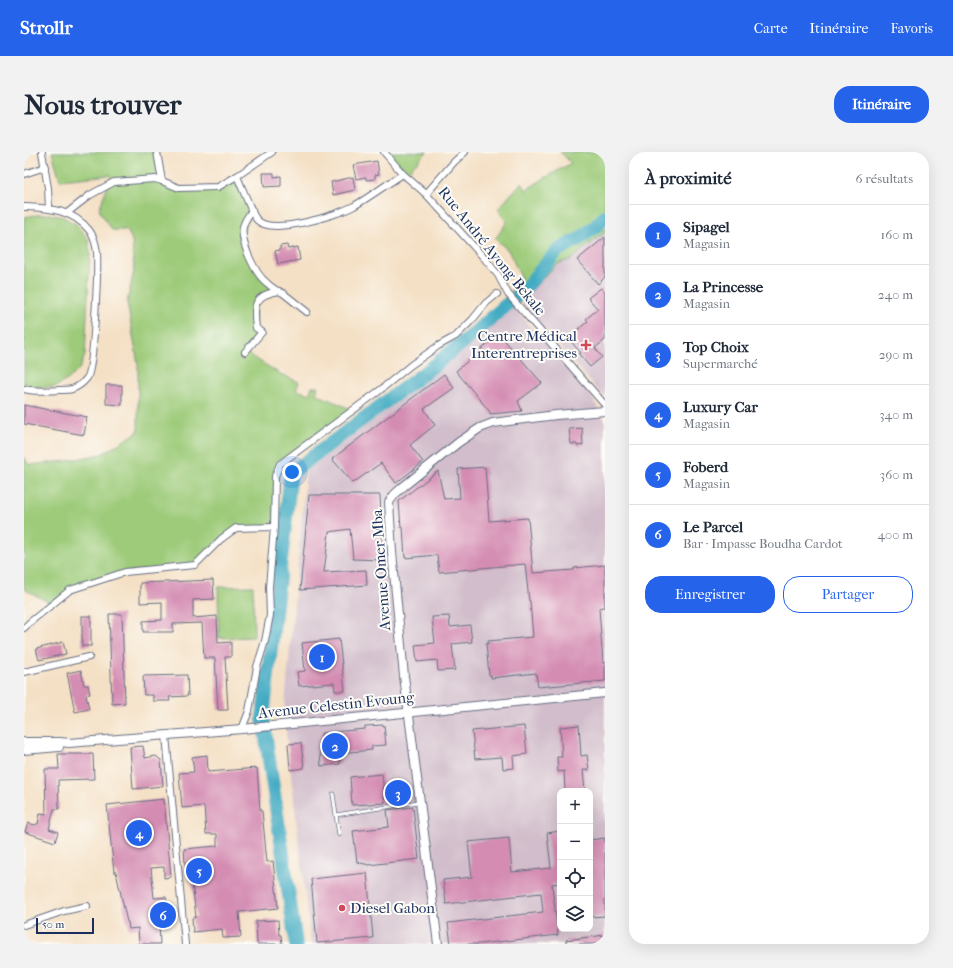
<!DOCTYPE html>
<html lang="fr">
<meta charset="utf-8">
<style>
:root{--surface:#fff;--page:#f2f2f3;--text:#1f2937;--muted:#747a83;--line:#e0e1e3;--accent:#2563eb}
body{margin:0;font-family:"IM FELL French Canon",serif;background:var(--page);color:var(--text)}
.controls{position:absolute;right:12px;bottom:12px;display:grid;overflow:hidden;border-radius:8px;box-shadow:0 4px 16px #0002}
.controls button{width:36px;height:36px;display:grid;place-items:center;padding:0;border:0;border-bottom:1px solid var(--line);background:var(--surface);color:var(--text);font:20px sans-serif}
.scale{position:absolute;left:12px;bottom:10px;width:58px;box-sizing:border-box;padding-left:4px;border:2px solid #1b2f5e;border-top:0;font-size:11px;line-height:14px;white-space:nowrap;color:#1b2f5e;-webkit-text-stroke:3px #fdfcf7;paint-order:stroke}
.you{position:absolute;left:268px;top:320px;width:14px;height:14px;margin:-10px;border:3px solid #fff;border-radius:50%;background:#1a73e8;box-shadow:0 0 0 6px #1a73e833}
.badge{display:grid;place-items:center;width:26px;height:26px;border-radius:50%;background:var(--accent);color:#fff;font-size:13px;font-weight:700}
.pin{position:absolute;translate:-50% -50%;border:2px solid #fff;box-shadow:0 1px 4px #0006}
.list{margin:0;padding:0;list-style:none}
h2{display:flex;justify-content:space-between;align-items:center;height:52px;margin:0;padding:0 16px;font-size:17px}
h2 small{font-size:13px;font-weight:400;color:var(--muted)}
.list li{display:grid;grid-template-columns:26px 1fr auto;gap:12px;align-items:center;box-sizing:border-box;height:60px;padding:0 16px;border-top:1px solid var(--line)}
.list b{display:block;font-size:15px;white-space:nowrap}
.list p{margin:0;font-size:13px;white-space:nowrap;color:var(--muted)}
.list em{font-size:13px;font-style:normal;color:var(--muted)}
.actions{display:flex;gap:8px;padding:12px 16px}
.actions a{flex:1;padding:9px 0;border:1px solid var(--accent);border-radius:16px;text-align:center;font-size:14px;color:var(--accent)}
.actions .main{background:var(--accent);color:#fff}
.icon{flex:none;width:22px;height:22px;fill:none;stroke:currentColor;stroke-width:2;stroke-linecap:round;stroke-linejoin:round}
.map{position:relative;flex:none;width:581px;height:792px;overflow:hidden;border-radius:16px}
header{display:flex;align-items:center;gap:24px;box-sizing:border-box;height:56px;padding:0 20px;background:var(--accent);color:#fff}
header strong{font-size:19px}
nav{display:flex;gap:22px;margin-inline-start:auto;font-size:14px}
.intro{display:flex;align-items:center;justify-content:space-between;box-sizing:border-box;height:96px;padding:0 24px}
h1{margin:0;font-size:28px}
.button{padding:10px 18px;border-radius:16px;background:var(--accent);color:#fff;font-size:14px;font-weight:700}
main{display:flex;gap:24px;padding:0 24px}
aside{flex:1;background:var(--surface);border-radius:16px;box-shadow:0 4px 16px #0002}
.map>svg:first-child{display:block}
.industrial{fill:#d1bdcb;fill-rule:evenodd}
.green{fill:#9dcb79;stroke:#5c7d6c}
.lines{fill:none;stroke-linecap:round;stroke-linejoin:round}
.river{stroke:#42abc2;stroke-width:14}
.building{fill:#d48cb2}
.service-casing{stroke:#676d82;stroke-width:4.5}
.minor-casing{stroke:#676d82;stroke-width:8}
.tertiary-casing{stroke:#676d82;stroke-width:10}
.service{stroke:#fff;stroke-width:3}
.minor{stroke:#fff;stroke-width:6}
.tertiary{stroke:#fff;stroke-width:8}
.poi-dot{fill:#d1495b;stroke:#fdfcf7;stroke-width:1.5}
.labels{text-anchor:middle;stroke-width:4;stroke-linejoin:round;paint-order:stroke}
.street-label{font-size:15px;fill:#1b2f5e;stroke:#fdfcf7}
.poi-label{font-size:15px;fill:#1b2f5e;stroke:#fdfcf7;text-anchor:end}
</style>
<header>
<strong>Strollr</strong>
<nav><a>Carte</a><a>Itinéraire</a><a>Favoris</a></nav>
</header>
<div class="intro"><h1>Nous trouver</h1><a class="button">Itinéraire</a></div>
<main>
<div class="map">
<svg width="581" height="792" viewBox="0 0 581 792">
<rect width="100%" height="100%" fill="#fdfcf7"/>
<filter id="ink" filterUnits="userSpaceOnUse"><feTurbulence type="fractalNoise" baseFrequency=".025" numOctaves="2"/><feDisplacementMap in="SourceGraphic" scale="8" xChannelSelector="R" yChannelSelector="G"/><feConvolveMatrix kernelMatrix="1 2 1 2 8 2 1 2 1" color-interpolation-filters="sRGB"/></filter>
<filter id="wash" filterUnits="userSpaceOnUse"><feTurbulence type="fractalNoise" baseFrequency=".012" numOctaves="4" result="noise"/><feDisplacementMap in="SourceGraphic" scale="16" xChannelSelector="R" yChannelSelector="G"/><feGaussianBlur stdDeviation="0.9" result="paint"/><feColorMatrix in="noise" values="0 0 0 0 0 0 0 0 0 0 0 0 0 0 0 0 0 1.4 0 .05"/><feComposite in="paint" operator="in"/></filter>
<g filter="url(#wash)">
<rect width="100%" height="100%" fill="#f4e0c5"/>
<g class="industrial">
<polygon points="581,81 581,245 575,240 497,149 533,112 549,107 570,88"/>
<path d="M490,156L565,240L581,269V792H287L260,563L282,319L389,238ZM536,639H566V777H536Z"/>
</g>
<g class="green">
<polygon points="28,0 133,0 138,29 155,36 194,35 213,24 228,58 218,83 233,119 255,139 245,141 231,153 232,176 238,180 221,200 256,222 275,230 272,238 285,242 288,235 294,235 292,242 329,258 256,312 251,324 250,375 212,376 171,413 101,420 46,438 28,452 0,437 0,305 5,313 42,309 78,302 114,280 114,212 103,150 110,119 108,88 103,78 88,78 75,58 87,23 36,28"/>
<polygon points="360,0 403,0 380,23"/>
<polygon points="536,0 581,0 581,81 570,88 548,107 533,112 497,149 487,138 497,125 484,98 471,87 483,70 474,57 498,30 502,38 516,29 547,11"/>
<polygon points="25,62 39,65 52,72 64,87 66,101 61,203 56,216 45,227 31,235 13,235 0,232 0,65 12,63"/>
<polygon points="229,434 230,485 195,486 194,435"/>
</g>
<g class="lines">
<polyline class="river" points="272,792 239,566 267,321 412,212 455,177 482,153 496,142 534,98 555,87 572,74 581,64"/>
</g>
<g id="blocks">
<g class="building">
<polygon points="353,9 355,22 351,23 351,27 342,28 342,25 332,27 329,13"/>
<polygon points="239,21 250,21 250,25 257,24 257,34 240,35"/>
<polygon points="329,25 331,38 309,43 307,30"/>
<polygon points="581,85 581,125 574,132 553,108"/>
<polygon points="263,93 264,97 274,95 276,108 254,112 251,99 256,98 256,94"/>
<polygon points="577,136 581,141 581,188 571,196 578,205 566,215 555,202 557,201 544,186 564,169 562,167 574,157 564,146"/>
<polygon points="475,182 518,231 494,249 498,259 466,262 466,260 432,219"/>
<polygon points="420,222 430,236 400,257 411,273 386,293 399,310 372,331 357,311 329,331 308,307"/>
<polygon points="82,233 98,233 98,253 82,252"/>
<polygon points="0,253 63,265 60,283 0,272"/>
<polygon points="558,276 559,293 553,294 553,292 547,292 545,277"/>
<polygon points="461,315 465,369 504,366 509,421 550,418 550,416 581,413 581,455 575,456 579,511 581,510 581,529 514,535 512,521 467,526 467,523 465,523 462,492 464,492 464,489 509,485 506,449 505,449 501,412 415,420 413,403 381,406 379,376 377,376 375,349 414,319 420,347 436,346 434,317"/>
<polygon points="285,343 356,343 359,408 329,407 326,377 305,380 300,420 342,418 343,433 276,438"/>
<polygon points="189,428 190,447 169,448 169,466 193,464 194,491 207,490 207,505 201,505 204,558 194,558 191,506 180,506 178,471 149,472 149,480 119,480 119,469 138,468 138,450 116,451 116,431"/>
<polygon points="85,462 98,462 101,551 88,552"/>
<rect x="58" y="464" width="9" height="30"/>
<polygon points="425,464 426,475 446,473 448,490 428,492 431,518 414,519 413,508 393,510 391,493 411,491 408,465"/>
<polygon points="315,487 321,539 311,539 310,531 275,534 273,520 281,519 278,491"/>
<polygon points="39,490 42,502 15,508 12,497"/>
<polygon points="57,518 60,533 64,533 66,542 62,543 65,557 51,560 43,521"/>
<polygon points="163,523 164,544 145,545 146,549 129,549 129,543 120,543 119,524"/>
<polygon points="360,573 362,593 348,594 348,598 315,601 316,612 297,614 295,588 298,588 297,581 341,577 341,574"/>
<polygon points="555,573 557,604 563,603 565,618 559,618 561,639 541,639 540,619 534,620 533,605 538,605 536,575"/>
<polygon points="500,574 503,602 489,604 490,616 479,617 478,605 451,607 448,579"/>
<polygon points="277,591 280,616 266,618 264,592"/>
<polygon points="119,594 121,606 132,604 137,608 139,634 109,637 106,595"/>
<polygon points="34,602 69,602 70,627 34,628 35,657 30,657 25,677 34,680 31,690 1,680 4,671 11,673 12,672 14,672 16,661 22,662 21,617 35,617"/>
<polygon points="183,603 184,620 233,616 236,659 238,659 243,710 249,709 254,756 215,760 217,785 199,786 198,777 169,780 168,766 172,765 168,730 166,730 165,712 161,713 160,697 193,694 193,682 182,682 180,654 158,656 155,621 170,620 168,605"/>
<polygon points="358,622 361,651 328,653 326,625"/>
<polygon points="140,647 147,725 140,726 140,715 127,716 130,746 142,745 145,769 135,770 136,792 115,792 114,776 105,777 104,770 103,770 92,720 90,720 83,653"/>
<polygon points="389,655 395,707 345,713 333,710 329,679 365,675 363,658"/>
<polygon points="536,679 536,731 528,732 534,783 456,792 427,792 424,771 519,760 517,741 422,752 419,728 448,725 444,690 485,686 488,720 527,716 523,681"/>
<polygon points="581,686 581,764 566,765 566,688"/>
<polygon points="343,721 349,786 293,791 287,727"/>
<polygon points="254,768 255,783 257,783 258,792 233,792 232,769"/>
<polygon points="581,783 581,792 542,792 542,788"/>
</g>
</g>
</g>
<g filter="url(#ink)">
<use href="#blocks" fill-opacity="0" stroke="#676d82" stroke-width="1"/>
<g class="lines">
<g class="service-casing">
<g id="service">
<polyline points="309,642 312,663 394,650"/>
<polyline points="312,663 315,683"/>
</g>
</g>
<g class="minor-casing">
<g id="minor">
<polyline points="18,0 24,36 25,56"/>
<polyline points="133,0 138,29"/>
<polyline points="360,0 379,22 402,42"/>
<polyline points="441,0 430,10 402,42 461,107 474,123 484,142 581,253"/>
<polyline points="0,22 21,15"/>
<path d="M213,24C217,34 222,45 226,55C228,59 230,65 233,68C248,84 313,63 330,54C347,44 363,32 379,22"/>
<path d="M0,55H2C26,56 49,58 65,78C70,84 72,93 73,100C74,116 70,218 63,226C59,231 54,235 48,237C44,238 40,238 36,238C24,239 12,240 0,237"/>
<path d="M228,58C225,63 220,69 219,75C216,90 231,122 243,131C247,135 253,139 259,141L283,160"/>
<polyline points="43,61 66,43 90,30 131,27 138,29 155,36 194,35 213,24 248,0"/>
<path d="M221,200L238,180L232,176C229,153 230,143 255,139"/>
<polyline points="0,476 5,471 46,438 101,420 171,413 197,387 212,376 250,375"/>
<polyline points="0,520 65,505"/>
<polyline points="218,577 225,559 233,515 241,489 246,463 245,435 250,375 251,324 256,312 355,239 387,213 414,194 432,184 449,167 462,151 473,142"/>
<polyline points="142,583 161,792"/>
<polyline points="0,773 40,759 63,754"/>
</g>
</g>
<g class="tertiary-casing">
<g id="tertiary">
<polyline points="0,590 36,590 45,591 218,577 581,541"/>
<polyline points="0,598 35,595"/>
<polyline points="414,792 380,524 368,400 365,350 371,342 380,334 435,290 456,276 469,271 492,268 532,263 581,259"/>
</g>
</g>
<use href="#service" class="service"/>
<use href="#minor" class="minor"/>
<use href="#tertiary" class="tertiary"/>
</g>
</g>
<g class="poi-dot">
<path d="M560 187h4v4h4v4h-4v4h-4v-4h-4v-4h4z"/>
<circle cx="318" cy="756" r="4"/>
</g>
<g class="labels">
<g class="street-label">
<text transform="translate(468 99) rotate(51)" y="5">Rue André Ayong Bekale</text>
<text transform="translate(357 418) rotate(-94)" y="5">Avenue Omer Mba</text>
<text transform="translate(312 553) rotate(-6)" y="5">Avenue Celestin Evoung</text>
</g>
<g class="poi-label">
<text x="553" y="189">Centre Médical<tspan x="553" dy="17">Interentreprises</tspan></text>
<text x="326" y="761" text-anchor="start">Diesel Gabon</text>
</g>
</g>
</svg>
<div class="controls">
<button>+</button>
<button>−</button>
<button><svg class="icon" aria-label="locate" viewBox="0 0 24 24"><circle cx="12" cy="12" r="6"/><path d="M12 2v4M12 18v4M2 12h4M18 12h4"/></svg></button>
<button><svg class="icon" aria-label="layers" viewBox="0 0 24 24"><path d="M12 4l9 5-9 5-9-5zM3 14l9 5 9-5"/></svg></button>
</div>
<div class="scale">50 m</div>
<div class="you"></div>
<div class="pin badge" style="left:298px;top:505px">1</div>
<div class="pin badge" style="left:311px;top:594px">2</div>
<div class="pin badge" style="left:374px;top:641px">3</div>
<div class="pin badge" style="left:115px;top:681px">4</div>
<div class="pin badge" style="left:175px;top:719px">5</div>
<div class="pin badge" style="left:139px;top:763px">6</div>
</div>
<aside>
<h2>À proximité<small>6 résultats</small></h2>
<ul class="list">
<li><span class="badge">1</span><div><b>Sipagel</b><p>Magasin</p></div><em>160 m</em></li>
<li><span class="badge">2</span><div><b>La Princesse</b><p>Magasin</p></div><em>240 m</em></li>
<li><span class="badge">3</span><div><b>Top Choix</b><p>Supermarché</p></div><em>290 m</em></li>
<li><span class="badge">4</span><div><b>Luxury Car</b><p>Magasin</p></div><em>340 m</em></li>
<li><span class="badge">5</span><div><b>Foberd</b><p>Magasin</p></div><em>360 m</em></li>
<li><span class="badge">6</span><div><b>Le Parcel</b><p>Bar · Impasse Boudha Cardot</p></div><em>400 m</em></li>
</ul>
<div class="actions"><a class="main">Enregistrer</a><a>Partager</a></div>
</aside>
</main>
